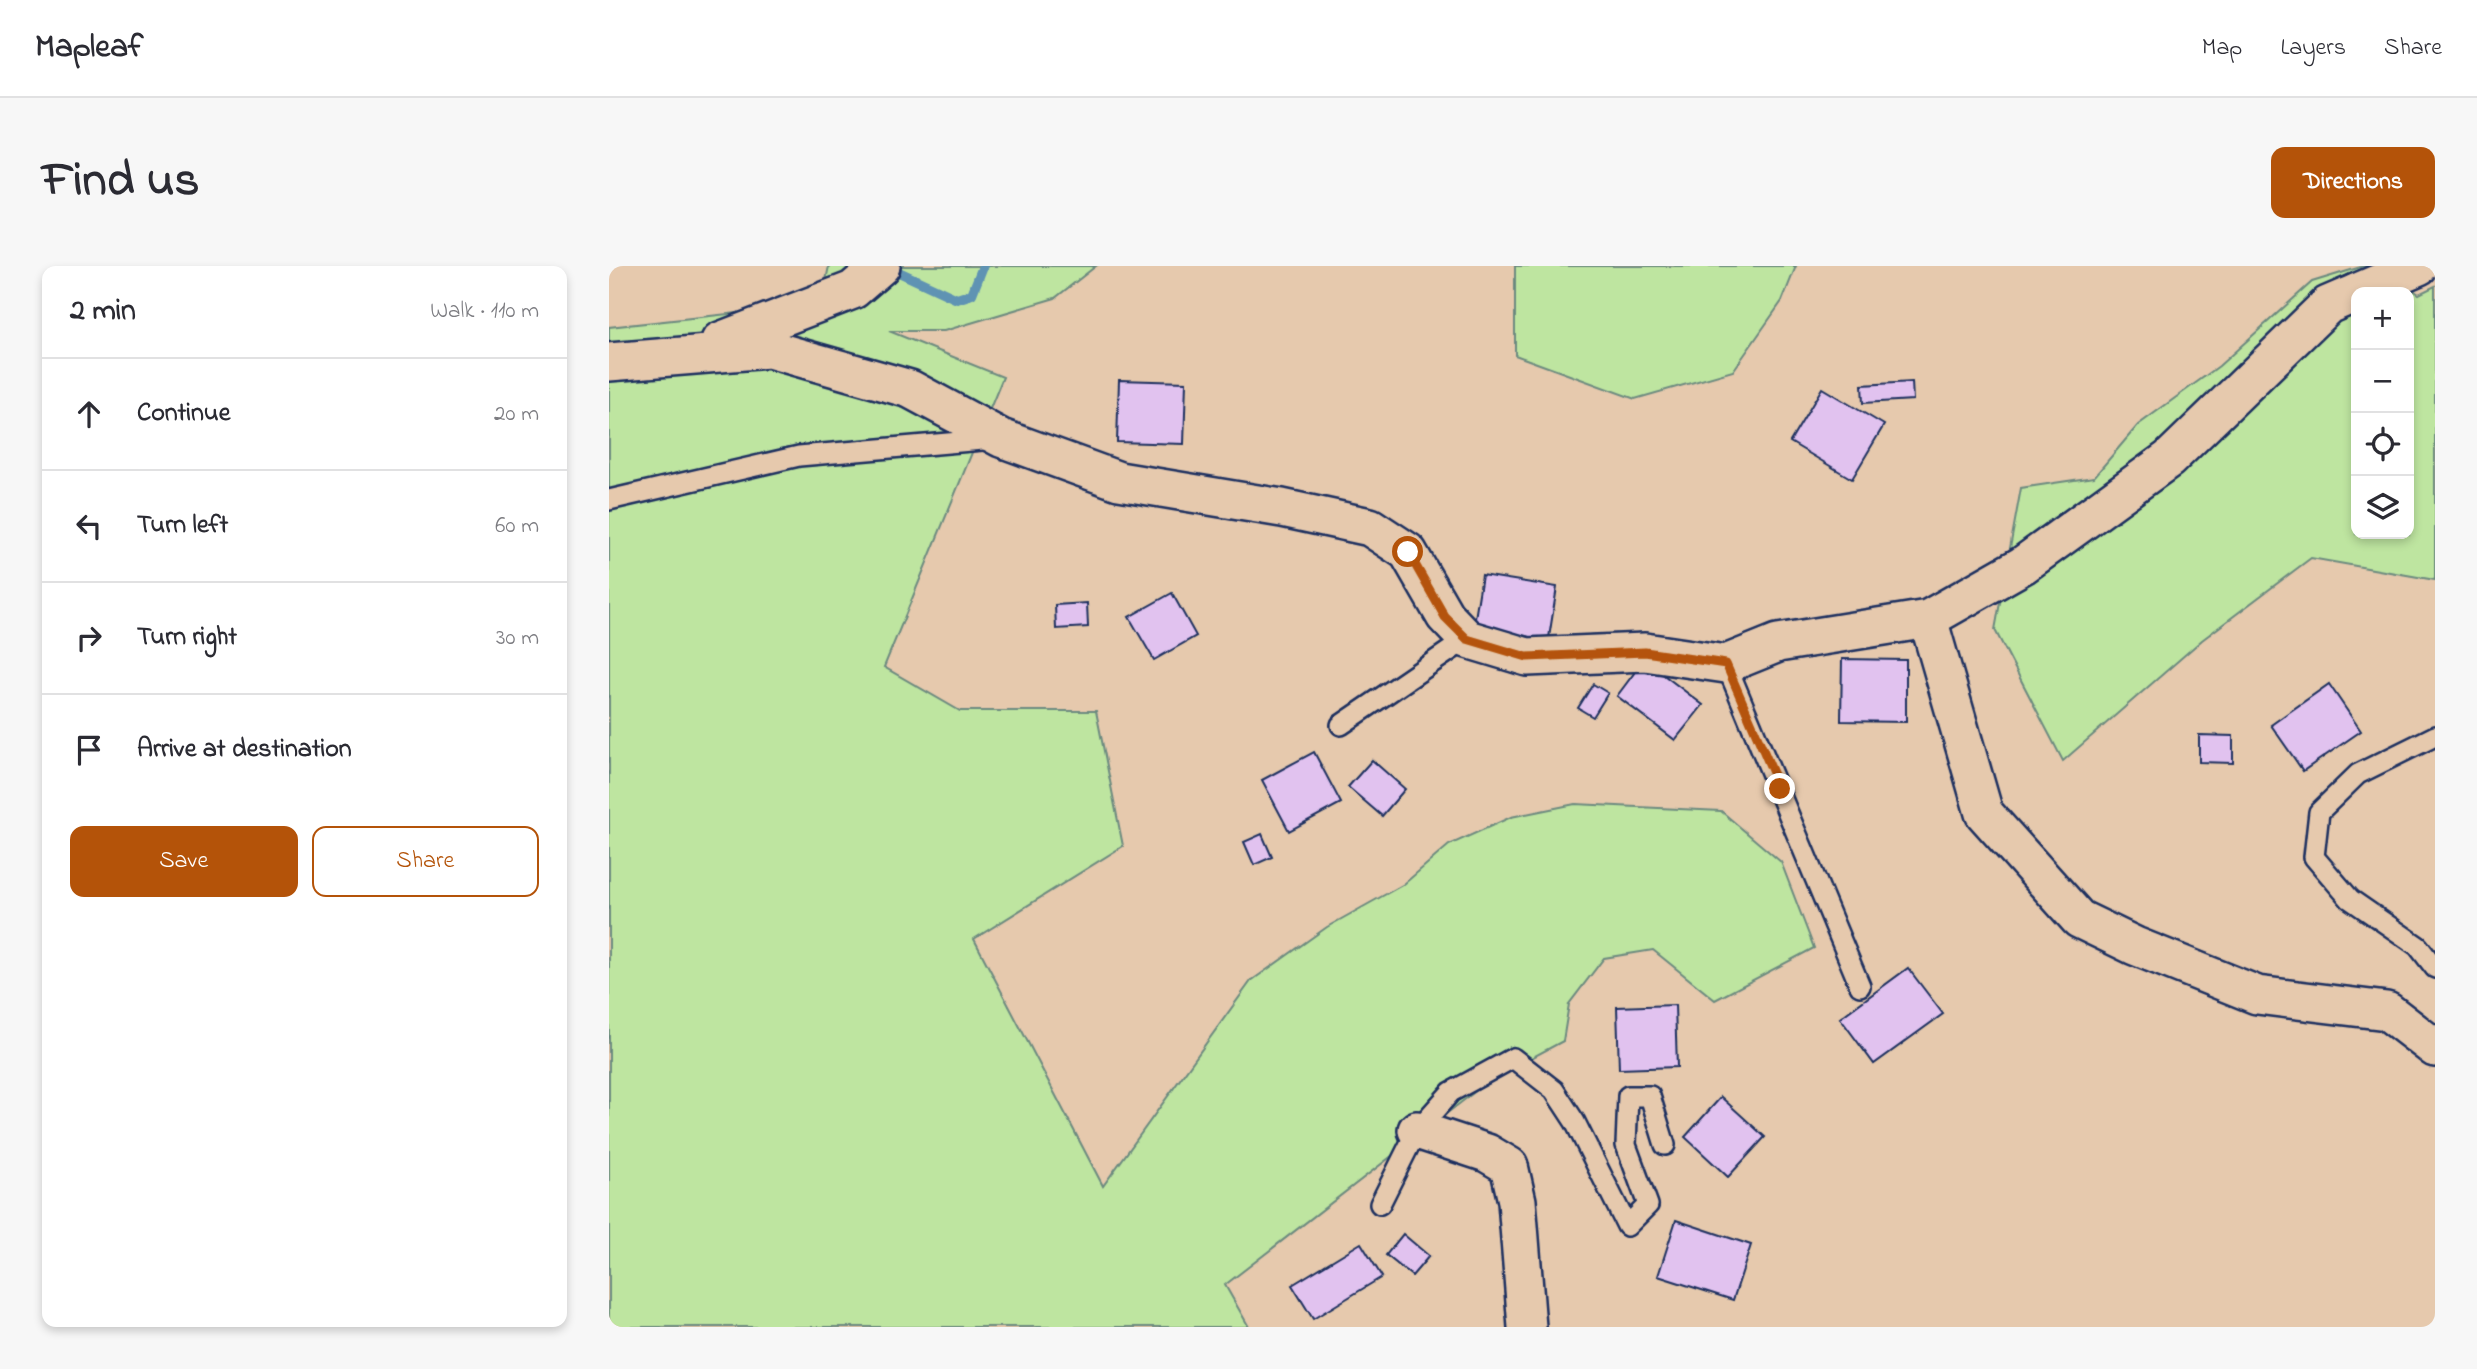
<!DOCTYPE html>
<meta charset="utf-8">
<style>
:root{--surface:#fff;--page:#f7f7f7;--text:#2b2b33;--muted:#7c7c81;--line:#e1e1e2;--accent:#b45309}
body{margin:0;font-family:"Indie Flower",sans-serif;background:var(--page);color:var(--text)}
.controls{position:absolute;right:21px;top:21px;display:grid;overflow:hidden;border-radius:14px;box-shadow:0 4px 10px #0003}
.controls button{width:63px;height:63px;display:grid;place-items:center;padding:0;border:0;border-bottom:2px solid var(--line);background:var(--surface);color:var(--text);font:35px sans-serif}
.stop{position:absolute;width:21px;height:21px;margin:-16px;border:5px solid #b45309;border-radius:50%;background:#fff}
.stop.end{background:#b45309;border-color:#fff;box-shadow:0 2px 7px #0008}
.list{margin:0;padding:0;list-style:none}
h2{display:flex;justify-content:space-between;align-items:center;height:91px;margin:0;padding:0 28px;font-size:30px}
h2 small{font-size:23px;font-weight:400;color:var(--muted)}
.list li{display:grid;grid-template-columns:46px 1fr auto;gap:21px;align-items:center;box-sizing:border-box;height:112px;padding:0 28px;border-top:2px solid var(--line)}
.list b{display:block;font-size:26px;white-space:nowrap}
.list em{font-size:23px;font-style:normal;color:var(--muted)}
.actions{display:flex;gap:14px;padding:21px 28px}
.actions a{flex:1;padding:16px 0;border:2px solid var(--accent);border-radius:14px;text-align:center;font-size:24px;color:var(--accent)}
.actions .main{background:var(--accent);color:#fff}
.icon{flex:none;width:38px;height:38px;fill:none;stroke:currentColor;stroke-width:2;stroke-linecap:round;stroke-linejoin:round}
.map{position:relative;flex:none;width:1826px;height:1061px;overflow:hidden;border-radius:14px}
header{display:flex;align-items:center;gap:42px;box-sizing:border-box;height:98px;padding:0 35px;background:var(--surface);border-bottom:2px solid var(--line)}
header strong{font-size:33px}
nav{display:flex;gap:38px;margin-inline-start:auto;font-size:24px}
.intro{display:flex;align-items:center;justify-content:space-between;box-sizing:border-box;height:168px;padding:0 42px}
h1{margin:0;font-size:49px}
.button{padding:18px 32px;border-radius:14px;background:var(--accent);color:#fff;font-size:24px;font-weight:700}
main{display:flex;gap:42px;padding:0 42px}
aside{flex:1;background:var(--surface);border-radius:14px;box-shadow:0 4px 10px #0003}
.map>svg:first-child{display:block}
.green{fill:#bee5a0;stroke:#6c8a7f;stroke-width:2;fill-rule:evenodd}
.lines{fill:none;stroke-linecap:round;stroke-linejoin:round}
.stream{stroke:#5e93b3;stroke-width:10}
.building{fill:#e1c2ef;stroke:#1b2f5e;stroke-width:2}
.service-casing{stroke:#1b2f5e;stroke-width:24}
.minor-casing{stroke:#1b2f5e;stroke-width:42}
.service{stroke:#e6c9ad;stroke-width:19}
.minor{stroke:#e6c9ad;stroke-width:37}
.route{stroke:#b45309;stroke-width:9}
</style>
<header>
<strong>Mapleaf</strong>
<nav><a>Map</a><a>Layers</a><a>Share</a></nav>
</header>
<div class="intro"><h1>Find us</h1><a class="button">Directions</a></div>
<main>
<aside>
<h2>2 min<small>Walk · 110 m</small></h2>
<ul class="list">
<li><svg class="icon" aria-label="ahead" viewBox="0 0 24 24"><path d="M12 20V5M6 11l6-6 6 6"/></svg><div><b>Continue</b></div><em>20 m</em></li>
<li><svg class="icon" aria-label="left" viewBox="0 0 24 24"><path d="M17 20v-9H6M10 6l-5 5 5 5"/></svg><div><b>Turn left</b></div><em>60 m</em></li>
<li><svg class="icon" aria-label="right" viewBox="0 0 24 24"><path d="M7 20v-9h11M14 6l5 5-5 5"/></svg><div><b>Turn right</b></div><em>30 m</em></li>
<li><svg class="icon" aria-label="arrive" viewBox="0 0 24 24"><path d="M6 21V4h12l-3 4 3 4H6"/></svg><div><b>Arrive at destination</b></div></li>
</ul>
<div class="actions"><a class="main">Save</a><a>Share</a></div>
</aside>
<div class="map">
<svg width="1826" height="1061" viewBox="0 0 1826 1061">
<rect width="100%" height="100%" fill="#e6c9ad"/>
<filter id="ink" filterUnits="userSpaceOnUse"><feTurbulence type="fractalNoise" baseFrequency=".0143" numOctaves="2"/><feDisplacementMap in="SourceGraphic" scale="14" xChannelSelector="R" yChannelSelector="G"/><feConvolveMatrix kernelMatrix="1 2 1 2 8 2 1 2 1" color-interpolation-filters="sRGB"/></filter>
<g filter="url(#ink)">
<g class="green">
<polygon points="220,0 487,0 446,32 335,65 280,65 394,111 275,401 351,445 487,445 514,580 365,673 494,920 642,715 718,661 795,618 840,579 902,551 966,538 1112,545 1172,596 1205,682 1106,734 1044,684 995,692 960,738 954,775 881,814 616,1019 640,1061 0,1061 0,61 212,38"/>
<polygon points="906,0 1187,0 1173,35 1124,105 1026,133 906,89"/>
<path d="M1755,0H1770L1810,28L1826,20V314L1702,292L1593,374L1454,495L1386,364L1412,222L1485,211L1529,159L1610,100L1703,16ZM1747,26H1800V268H1747Z"/>
</g>
<g class="lines">
<polyline class="stream" points="279,1 348,33 363,28 374,0"/>
</g>
<g class="building">
<polygon points="510,114 577,116 575,178 508,176"/>
<polygon points="1303,116 1304,134 1254,137 1253,119"/>
<polygon points="1213,122 1275,159 1243,213 1181,176"/>
<polygon points="873,309 948,321 939,378 864,365"/>
<polygon points="563,327 587,370 545,394 520,351"/>
<polygon points="478,337 479,361 447,363 446,339"/>
<polygon points="1233,393 1297,394 1297,456 1232,455"/>
<polygon points="1035,394 1094,439 1066,474 1008,430"/>
<polygon points="984,418 999,427 984,451 969,442"/>
<polygon points="1720,418 1752,465 1694,505 1662,459"/>
<polygon points="1590,469 1624,470 1624,497 1590,496"/>
<polygon points="705,486 732,537 680,565 653,514"/>
<polygon points="763,494 796,523 773,550 739,521"/>
<polygon points="653,568 663,591 645,599 635,576"/>
<polygon points="1299,702 1334,748 1265,798 1231,752"/>
<polygon points="1066,739 1068,801 1010,803 1008,741"/>
<polygon points="1112,831 1156,871 1119,911 1076,871"/>
<polygon points="1067,954 1142,979 1124,1034 1049,1010"/>
<polygon points="794,968 820,990 803,1010 777,989"/>
<polygon points="752,977 773,1011 704,1053 683,1019"/>
</g>
<g class="lines">
<g class="service-casing">
<g id="service">
<polyline points="0,234 190,190 385,173"/>
<polyline points="1117,398 1251,720"/>
<polyline points="732,459 858,373"/>
<polyline points="1826,470 1749,508 1710,546 1705,591 1741,633 1809,680 1826,702"/>
<polyline points="771,938 808,864 842,826 904,792 945,824 966,856 1018,960 1039,939 1017,879 1019,830 1041,830 1056,879"/>
</g>
</g>
<g class="minor-casing">
<g id="minor">
<polyline points="1749,26 1810,0"/>
<polyline points="111,75 244,24 272,0"/>
<polyline points="0,96 160,83 301,123 392,172 510,215 673,242 761,261 799,286 836,350 858,373 918,391 1036,386 1117,398 1169,377 1319,353 1414,299 1560,193 1719,39 1747,27"/>
<polyline points="1319,353 1375,547 1470,653 1526,680 1648,729 1778,745 1826,782"/>
<polyline points="808,864 878,887 900,900 908,935 918,1061"/>
</g>
</g>
<use href="#service" class="service"/>
<use href="#minor" class="minor"/>
</g>
</g>
<g class="lines" filter="url(#ink)">
<polyline class="route" points="799,286 836,351 858,373 918,391 1036,386 1117,398 1171,523"/>
</g>
</svg>
<div class="controls">
<button>+</button>
<button>−</button>
<button><svg class="icon" aria-label="locate" viewBox="0 0 24 24"><circle cx="12" cy="12" r="6"/><path d="M12 2v4M12 18v4M2 12h4M18 12h4"/></svg></button>
<button><svg class="icon" aria-label="layers" viewBox="0 0 24 24"><path d="M12 4l9 5-9 5-9-5zM3 14l9 5 9-5"/></svg></button>
</div>
<div class="stop" style="left:799px;top:286px"></div>
<div class="stop end" style="left:1171px;top:523px"></div>
</div>
</main>
